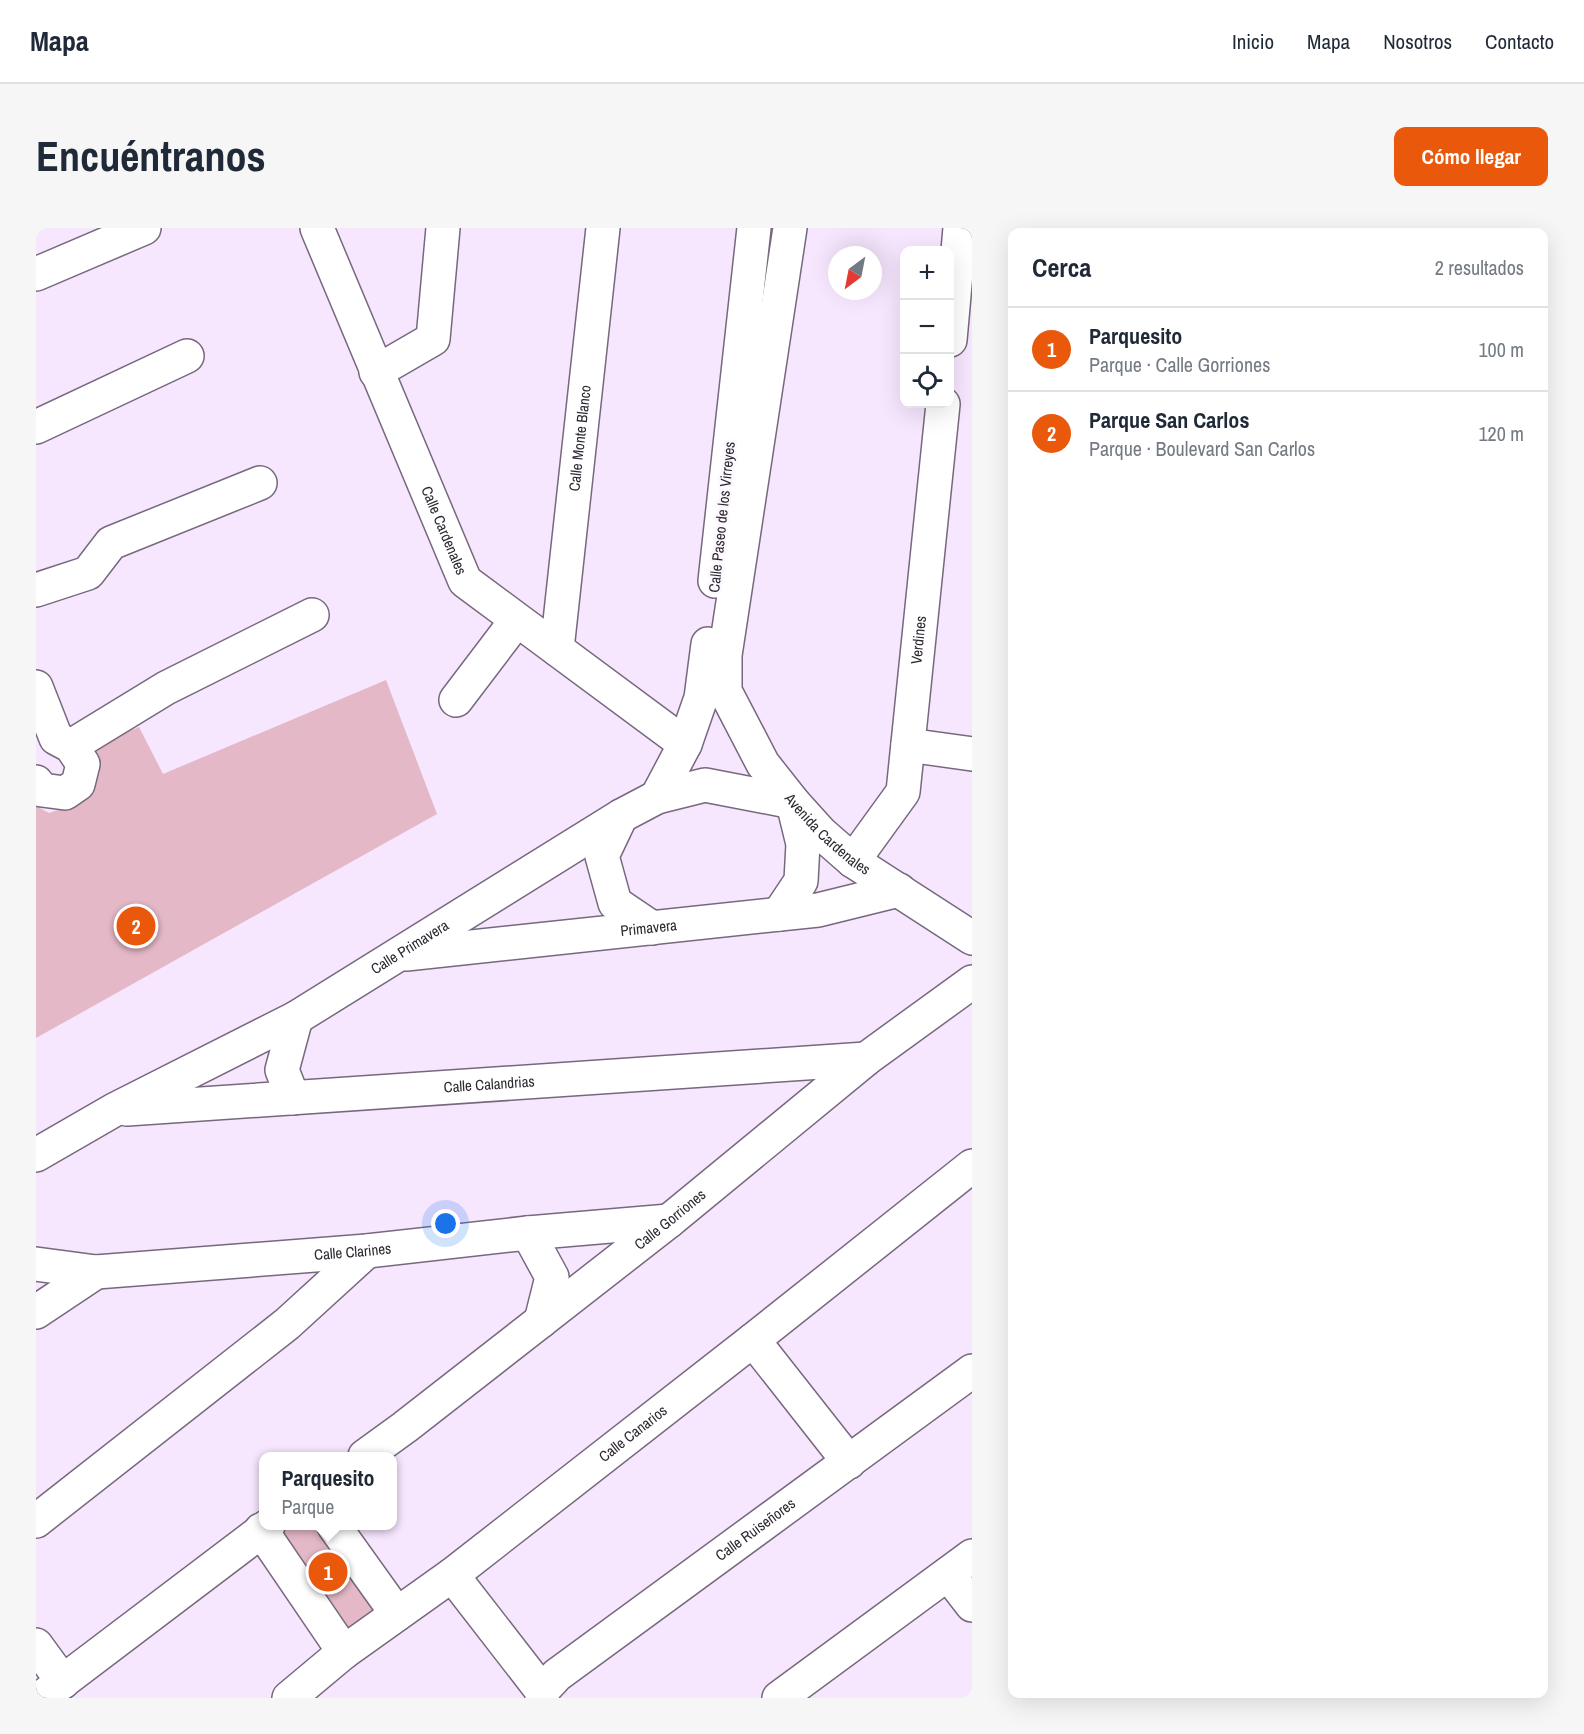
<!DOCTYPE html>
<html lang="es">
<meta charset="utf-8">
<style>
:root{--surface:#fff;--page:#f6f6f7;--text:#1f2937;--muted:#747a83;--line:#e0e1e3;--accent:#ea580c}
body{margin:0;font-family:"Archivo Narrow",sans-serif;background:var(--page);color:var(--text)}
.controls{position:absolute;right:18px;top:18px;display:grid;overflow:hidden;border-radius:12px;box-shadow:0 6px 24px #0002}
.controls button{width:54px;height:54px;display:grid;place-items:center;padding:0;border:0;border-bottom:2px solid var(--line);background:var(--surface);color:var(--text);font:30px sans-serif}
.compass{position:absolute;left:792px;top:18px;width:54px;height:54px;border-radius:50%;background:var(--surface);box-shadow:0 6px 24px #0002;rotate:212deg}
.you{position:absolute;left:410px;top:996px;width:21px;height:21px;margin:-15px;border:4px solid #fff;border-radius:50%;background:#1a73e8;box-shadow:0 0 0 9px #1a73e833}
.badge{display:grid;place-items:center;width:39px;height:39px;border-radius:50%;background:var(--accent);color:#fff;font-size:20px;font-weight:700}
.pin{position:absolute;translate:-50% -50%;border:3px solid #fff;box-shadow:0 2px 6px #0006}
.popup{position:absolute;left:223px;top:1224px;width:138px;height:78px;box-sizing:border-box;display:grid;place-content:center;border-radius:12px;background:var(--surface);filter:drop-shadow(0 2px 4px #0005);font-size:20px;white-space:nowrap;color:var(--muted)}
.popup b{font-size:22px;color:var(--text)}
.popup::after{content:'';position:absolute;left:50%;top:100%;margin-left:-12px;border:12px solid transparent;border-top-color:var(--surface)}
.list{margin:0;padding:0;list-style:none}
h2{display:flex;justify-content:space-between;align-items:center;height:78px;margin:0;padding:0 24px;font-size:26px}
h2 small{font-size:20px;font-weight:400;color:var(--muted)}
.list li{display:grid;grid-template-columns:39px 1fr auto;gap:18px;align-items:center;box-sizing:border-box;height:84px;padding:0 24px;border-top:2px solid var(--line)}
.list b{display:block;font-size:22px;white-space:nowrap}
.list p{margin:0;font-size:20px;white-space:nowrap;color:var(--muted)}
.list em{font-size:20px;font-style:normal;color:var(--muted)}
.icon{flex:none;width:33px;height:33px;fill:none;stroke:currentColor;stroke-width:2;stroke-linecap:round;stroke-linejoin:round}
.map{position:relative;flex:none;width:936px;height:1470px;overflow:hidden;border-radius:12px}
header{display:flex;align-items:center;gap:36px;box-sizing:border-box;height:84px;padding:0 30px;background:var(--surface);border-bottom:2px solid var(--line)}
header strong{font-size:28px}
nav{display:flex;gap:33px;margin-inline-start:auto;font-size:21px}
.intro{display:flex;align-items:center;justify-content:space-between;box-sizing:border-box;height:144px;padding:0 36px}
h1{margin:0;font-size:42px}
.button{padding:15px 27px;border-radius:12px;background:var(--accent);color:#fff;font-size:21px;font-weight:700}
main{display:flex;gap:36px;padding:0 36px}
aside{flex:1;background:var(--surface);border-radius:12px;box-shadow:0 6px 24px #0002}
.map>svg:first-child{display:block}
.green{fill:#e4b8c7}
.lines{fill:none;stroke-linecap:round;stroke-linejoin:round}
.minor-casing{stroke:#76687d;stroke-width:36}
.minor{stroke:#fff;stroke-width:33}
.labels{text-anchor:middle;stroke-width:6;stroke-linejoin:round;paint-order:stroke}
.street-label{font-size:15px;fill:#2e2831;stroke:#fcf9fe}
</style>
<header>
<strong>Mapa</strong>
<nav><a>Inicio</a><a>Mapa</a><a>Nosotros</a><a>Contacto</a></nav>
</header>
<div class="intro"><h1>Encuéntranos</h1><a class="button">Cómo llegar</a></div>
<main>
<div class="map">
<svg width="936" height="1470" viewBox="0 0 936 1470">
<rect width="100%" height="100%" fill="#f6e6fe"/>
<g class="green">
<polygon points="350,452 401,586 0,810 0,578 13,585 45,574 59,546 49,522 103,499 127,546"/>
<polygon points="232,1298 298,1298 361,1386 308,1424"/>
</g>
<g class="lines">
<g class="minor-casing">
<g id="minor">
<path id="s1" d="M281,0L429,353L649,516"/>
<path id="s2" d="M754,0L689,427V463L727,536L757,574L785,605L817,633L936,710"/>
<polyline points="0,46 108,0"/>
<polyline points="914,112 924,0"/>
<polyline points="340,144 397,111 407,0"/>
<polyline points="0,199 151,128"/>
<polyline points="679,353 718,0"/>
<polyline points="0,362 52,345 75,315 224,255"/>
<path id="s3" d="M521,421L567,0"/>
<polyline points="0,459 20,510 35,518 47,536 42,556 29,565 6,562 0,554"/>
<polyline points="420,472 480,393"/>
<polyline points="872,517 936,526"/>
<polyline points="35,518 130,460 276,387"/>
<polyline points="621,569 649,516 665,470 672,416"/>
<polyline points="585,588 566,628 579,675 616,700"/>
<path id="s4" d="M817,633L867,564L907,176"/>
<polyline points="743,686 765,653 767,616 757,575"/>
<path id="s5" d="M370,726L782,682L863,662"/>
<polyline points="257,870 246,842 260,790"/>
<path id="s6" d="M91,881L830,831"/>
<path id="s7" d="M0,927L78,882L260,790L585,588L621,569L669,557L757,574"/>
<polyline points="492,1005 516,1049 505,1093"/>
<path id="s8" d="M0,1036L60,1044L331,1023L492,1005L633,993"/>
<polyline points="0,1084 60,1044"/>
<polyline points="717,1112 813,1234"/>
<path id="s9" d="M329,1228L369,1199L633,993L830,831L936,754"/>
<polyline points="0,1293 251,1096 331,1023"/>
<polyline points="298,1298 361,1386"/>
<polyline points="225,1302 308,1424"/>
<polyline points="912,1346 936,1377"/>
<polyline points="416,1347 506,1463 506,1470"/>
<polyline points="0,1417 27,1454"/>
<path id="s10" d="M506,1463L521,1447L936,1143"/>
<polyline points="5,1470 232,1298"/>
<path id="s11" d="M253,1470L308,1424L416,1347L717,1112L936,938"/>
<polyline points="743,1470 936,1328"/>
</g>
</g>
<use href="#minor" class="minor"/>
</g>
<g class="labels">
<g class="street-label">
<text dy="5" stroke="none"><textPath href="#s3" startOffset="212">Calle Monte Blanco</textPath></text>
<text transform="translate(686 289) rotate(-84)" y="5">Calle Paseo de los Virreyes</text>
<text dy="5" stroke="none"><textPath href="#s1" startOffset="328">Calle Cardenales</textPath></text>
<text dy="5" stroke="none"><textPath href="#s4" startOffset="238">Verdines</textPath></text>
<text dy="5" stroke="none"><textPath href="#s2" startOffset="646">Avenida Cardenales</textPath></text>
<text dy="5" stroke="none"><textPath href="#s5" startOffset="244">Primavera</textPath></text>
<text dy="5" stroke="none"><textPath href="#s7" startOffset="428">Calle Primavera</textPath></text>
<text dy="5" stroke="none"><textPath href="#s6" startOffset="363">Calle Calandrias</textPath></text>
<text dy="5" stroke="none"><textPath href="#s9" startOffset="386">Calle Gorriones</textPath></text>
<text dy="5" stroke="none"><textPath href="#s8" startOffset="318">Calle Clarines</textPath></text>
<text dy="5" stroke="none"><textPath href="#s11" startOffset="434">Calle Canarios</textPath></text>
<text dy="5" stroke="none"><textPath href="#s10" startOffset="268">Calle Ruiseñores</textPath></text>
</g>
</g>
</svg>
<div class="controls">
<button>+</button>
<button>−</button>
<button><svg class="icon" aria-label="locate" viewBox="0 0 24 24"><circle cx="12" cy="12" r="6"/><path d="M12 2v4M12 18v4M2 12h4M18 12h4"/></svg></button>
</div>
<svg class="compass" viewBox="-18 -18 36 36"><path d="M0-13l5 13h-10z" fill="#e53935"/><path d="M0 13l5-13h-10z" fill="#747a83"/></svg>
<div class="you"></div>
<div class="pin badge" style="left:292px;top:1344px">1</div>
<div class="popup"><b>Parquesito</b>Parque</div>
<div class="pin badge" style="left:100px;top:698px">2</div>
</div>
<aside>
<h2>Cerca<small>2 resultados</small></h2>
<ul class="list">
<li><span class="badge">1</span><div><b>Parquesito</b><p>Parque · Calle Gorriones</p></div><em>100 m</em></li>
<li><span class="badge">2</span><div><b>Parque San Carlos</b><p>Parque · Boulevard San Carlos</p></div><em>120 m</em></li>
</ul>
</aside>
</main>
